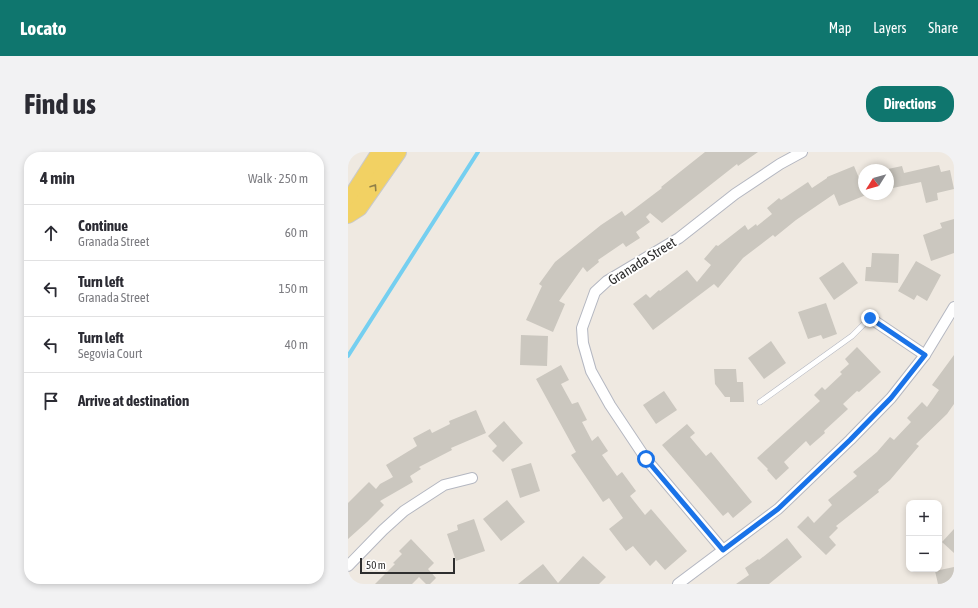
<!DOCTYPE html>
<meta charset="utf-8">
<style>
:root{--surface:#fff;--page:#f2f2f3;--text:#2b2b33;--muted:#7c7c81;--line:#e1e1e2;--accent:#0f766e}
body{margin:0;font-family:"Asap Condensed",sans-serif;background:var(--page);color:var(--text)}
.controls{position:absolute;right:12px;bottom:12px;display:grid;overflow:hidden;border-radius:8px;box-shadow:0 2px 6px #0003}
.controls button{width:36px;height:36px;display:grid;place-items:center;padding:0;border:0;border-bottom:1px solid var(--line);background:var(--surface);color:var(--text);font:20px sans-serif}
.compass{position:absolute;left:510px;top:12px;width:36px;height:36px;border-radius:50%;background:var(--surface);box-shadow:0 2px 6px #0003;rotate:233deg}
.scale{position:absolute;left:12px;bottom:10px;width:95px;box-sizing:border-box;padding-left:4px;border:2px solid #2e2e2e;border-top:0;font-size:11px;line-height:14px;white-space:nowrap;color:#2e2e2e;-webkit-text-stroke:3px #fff;paint-order:stroke}
.stop{position:absolute;width:12px;height:12px;margin:-9px;border:3px solid #1a73e8;border-radius:50%;background:#fff}
.stop.end{background:#1a73e8;border-color:#fff;box-shadow:0 1px 4px #0008}
.list{margin:0;padding:0;list-style:none}
h2{display:flex;justify-content:space-between;align-items:center;height:52px;margin:0;padding:0 16px;font-size:17px}
h2 small{font-size:13px;font-weight:400;color:var(--muted)}
.list li{display:grid;grid-template-columns:26px 1fr auto;gap:12px;align-items:center;box-sizing:border-box;height:56px;padding:0 16px;border-top:1px solid var(--line)}
.list b{display:block;font-size:15px;white-space:nowrap}
.list p{margin:0;font-size:13px;white-space:nowrap;color:var(--muted)}
.list em{font-size:13px;font-style:normal;color:var(--muted)}
.icon{flex:none;width:22px;height:22px;fill:none;stroke:currentColor;stroke-width:2;stroke-linecap:round;stroke-linejoin:round}
.map{position:relative;flex:none;width:606px;height:432px;overflow:hidden;border-radius:16px}
header{display:flex;align-items:center;gap:24px;box-sizing:border-box;height:56px;padding:0 20px;background:var(--accent);color:#fff}
header strong{font-size:19px}
nav{display:flex;gap:22px;margin-inline-start:auto;font-size:14px}
.intro{display:flex;align-items:center;justify-content:space-between;box-sizing:border-box;height:96px;padding:0 24px}
h1{margin:0;font-size:28px}
.button{padding:10px 18px;border-radius:16px;background:var(--accent);color:#fff;font-size:14px;font-weight:700}
main{display:flex;gap:24px;padding:0 24px}
aside{flex:1;background:var(--surface);border-radius:16px;box-shadow:0 2px 6px #0003}
.map>svg:first-child{display:block}
.lines{fill:none;stroke-linecap:round;stroke-linejoin:round}
.stream{stroke:#75cff0;stroke-width:4}
.building{fill:#cbc7bf}
.lane-casing{stroke:#b4b7c1;stroke-width:6}
.street-casing{stroke:#b4b7c1;stroke-width:12}
.primary-casing{stroke:#c9c9c9;stroke-width:18}
.lane{stroke:#fff;stroke-width:5}
.street{stroke:#fff;stroke-width:10}
.primary{stroke:#f2d163;stroke-width:16}
.oneway{stroke:#908048}
.route{stroke:#1a73e8;stroke-width:5}
.labels{text-anchor:middle;stroke-width:4;stroke-linejoin:round;paint-order:stroke}
.street-label{font-size:14px;fill:#2e2e2e;stroke:#fff}
</style>
<header>
<strong>Locato</strong>
<nav><a>Map</a><a>Layers</a><a>Share</a></nav>
</header>
<div class="intro"><h1>Find us</h1><a class="button">Directions</a></div>
<main>
<aside>
<h2>4 min<small>Walk · 250 m</small></h2>
<ul class="list">
<li><svg class="icon" aria-label="ahead" viewBox="0 0 24 24"><path d="M12 20V5M6 11l6-6 6 6"/></svg><div><b>Continue</b><p>Granada Street</p></div><em>60 m</em></li>
<li><svg class="icon" aria-label="left" viewBox="0 0 24 24"><path d="M17 20v-9H6M10 6l-5 5 5 5"/></svg><div><b>Turn left</b><p>Granada Street</p></div><em>150 m</em></li>
<li><svg class="icon" aria-label="left" viewBox="0 0 24 24"><path d="M17 20v-9H6M10 6l-5 5 5 5"/></svg><div><b>Turn left</b><p>Segovia Court</p></div><em>40 m</em></li>
<li><svg class="icon" aria-label="arrive" viewBox="0 0 24 24"><path d="M6 21V4h12l-3 4 3 4H6"/></svg><div><b>Arrive at destination</b></div></li>
</ul>
</aside>
<div class="map">
<svg width="606" height="432" viewBox="0 0 606 432">
<rect width="100%" height="100%" fill="#efe9e1"/>
<g class="lines">
<polyline class="stream" points="0,204 130,0"/>
</g>
<g class="building">
<polygon points="357,0 410,0 390,14 389,12 314,71 302,61 298,65 302,70 288,80 292,86 278,95 275,91 250,108 251,110 239,120 235,115 211,149 217,152 205,180 178,168 194,134 191,132 207,110 253,73 274,59 277,64 314,36 313,35"/>
<polygon points="591,13 593,20 602,18 606,37 589,41 590,48 578,51 573,30 540,37 540,17 554,14 556,21"/>
<polygon points="506,14 516,38 516,42 518,43 491,54 486,42 448,68 427,85 425,83 395,106 370,136 366,132 305,178 285,152 298,142 302,146 311,138 312,139 339,118 349,130 363,113 356,107 368,93 370,94 397,73 400,78 408,72 409,74 424,62 419,56 431,46 433,48 460,30 464,36 479,26 479,25"/>
<polygon points="606,67 606,101 583,109 575,83 594,76 592,71"/>
<polygon points="524,101 551,102 550,131 517,129 518,115 523,115"/>
<polygon points="568,109 593,123 579,149 569,143 566,148 550,139"/>
<polygon points="495,110 510,131 486,148 471,126"/>
<polygon points="478,151 489,182 475,187 473,183 460,187 450,160"/>
<polygon points="173,183 200,184 199,214 172,213"/>
<polygon points="423,189 438,211 416,227 400,206"/>
<polygon points="509,195 533,220 511,240 509,239 495,252 500,257 476,279 477,281 462,294 458,289 436,310 441,316 428,328 419,318 420,317 409,306 472,249 466,243 474,235 477,238 494,222 492,220 501,212 497,207"/>
<polygon points="606,203 606,252 599,262 568,292 571,294 542,328 530,338 531,340 488,374 490,376 481,385 488,393 478,403 449,375 460,364 466,371 484,353 480,348 509,324 505,320 529,300 542,285 546,288 563,270 559,266 574,250 579,255 591,238 584,233"/>
<polygon points="213,213 221,228 213,232 224,252 230,250 239,268 234,270 244,289 250,284 260,299 254,303 269,324 274,320 288,339 282,344 297,363 303,357 339,399 317,418 308,408 302,414 285,394 278,399 261,377 275,366 261,346 255,350 223,303 228,300 188,227"/>
<polygon points="366,217 388,217 389,230 395,230 396,250 382,250 382,245 377,245 367,232"/>
<polygon points="316,239 329,258 308,272 295,253"/>
<polygon points="128,258 138,281 103,296 104,298 71,315 73,317 62,324 65,330 32,349 36,353 19,370 0,387 0,351 21,330 28,337 32,332 45,325 38,313 69,294 65,286 82,277 84,281 102,272 101,269"/>
<polygon points="156,269 175,291 155,310 144,299 149,294 140,284"/>
<polygon points="339,272 347,281 342,285 358,304 363,300 404,350 385,366 380,360 375,364 314,293"/>
<polygon points="183,311 192,339 172,346 163,317"/>
<polygon points="159,348 177,370 153,389 135,367"/>
<polygon points="126,367 137,399 108,409 99,382 110,378 109,373"/>
<polygon points="606,377 606,401 594,390"/>
<polygon points="439,386 454,405 421,432 388,432 401,423 397,416 410,407 411,408"/>
<polygon points="63,387 86,411 80,417 88,426 82,432 78,432 71,425 64,432 27,432 47,412 45,411 54,402 51,399"/>
<polygon points="235,404 258,425 251,432 170,432 195,412 210,431"/>
<polygon points="606,415 606,432 590,432 587,419"/>
</g>
<g class="lines">
<g class="lane-casing">
<polyline id="lane" points="412,250 504,184 522,166"/>
</g>
<g class="street-casing">
<g id="street">
<polyline points="522,166 577,203"/>
<polyline points="375,398 298,307 262,253 243,219 235,191 234,176 247,140 259,129 331,86 387,42 432,12 454,0"/>
<polyline points="0,414 35,378 56,359 96,333 124,326"/>
<polyline points="330,432 430,357 502,288 543,246 577,203 606,155"/>
</g>
</g>
<g class="primary-casing">
<g id="primary">
<polyline points="0,50 32,0"/>
<polyline points="0,63 11,56 50,0"/>
</g>
</g>
<use href="#lane" class="lane"/>
<use href="#street" class="street"/>
<use href="#primary" class="primary"/>
</g>
<defs><path id="oneway-chevron" d="M-2-3.5L2.5 0L-2 3.5" fill="none" stroke-width="1.6" stroke-linecap="round" stroke-linejoin="round"/></defs>
<use class="oneway" href="#oneway-chevron" transform="translate(26 35) rotate(-56)"/>
<g class="lines">
<polyline class="route" points="298,307 375,398 430,357 502,288 543,246 577,203 522,166"/>
</g>
<g class="labels">
<g class="street-label">
<text transform="translate(294 109) rotate(-32)" y="5">Granada Street</text>
</g>
</g>
</svg>
<div class="controls">
<button>+</button>
<button>−</button>
</div>
<svg class="compass" viewBox="-18 -18 36 36"><path d="M0-13l5 13h-10z" fill="#e53935"/><path d="M0 13l5-13h-10z" fill="#7c7c81"/></svg>
<div class="scale">50 m</div>
<div class="stop" style="left:298px;top:307px"></div>
<div class="stop end" style="left:522px;top:166px"></div>
</div>
</main>
